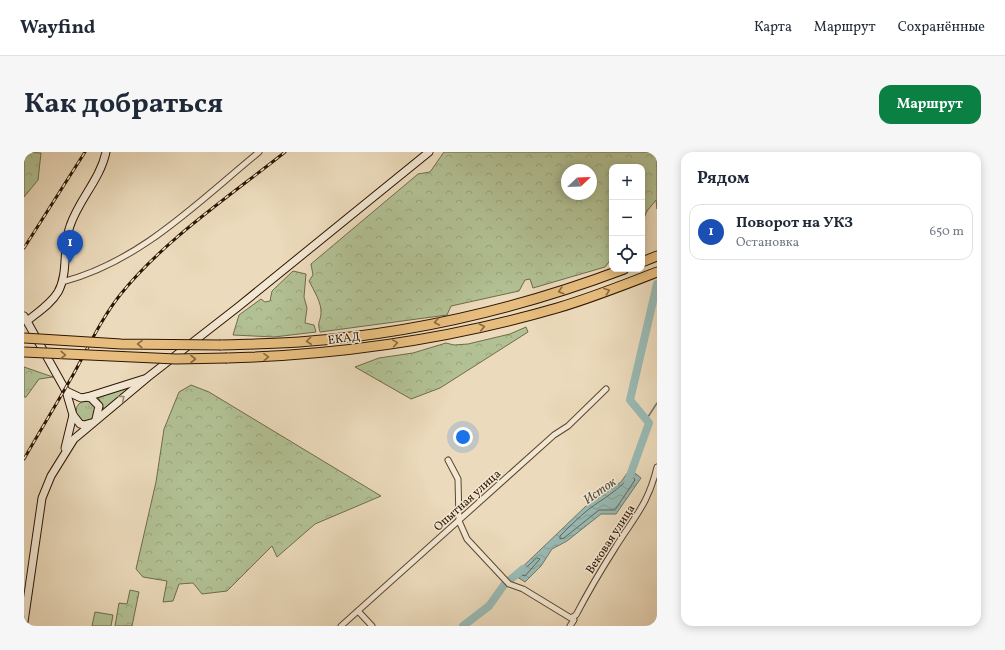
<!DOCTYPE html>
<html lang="ru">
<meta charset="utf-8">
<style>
:root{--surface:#fff;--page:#f6f6f7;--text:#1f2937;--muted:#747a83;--line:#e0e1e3;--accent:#0b8043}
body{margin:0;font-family:Vollkorn,serif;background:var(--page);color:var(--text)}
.controls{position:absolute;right:12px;top:12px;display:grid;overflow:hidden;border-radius:8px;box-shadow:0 2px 10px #0003}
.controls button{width:36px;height:36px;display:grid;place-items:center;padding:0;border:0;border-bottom:1px solid var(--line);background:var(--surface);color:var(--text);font:20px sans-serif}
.compass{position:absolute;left:537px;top:12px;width:36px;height:36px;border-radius:50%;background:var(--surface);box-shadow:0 2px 10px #0003;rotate:67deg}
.you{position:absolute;left:439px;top:285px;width:14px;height:14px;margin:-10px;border:3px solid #fff;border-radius:50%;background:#1a73e8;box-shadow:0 0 0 6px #1a73e833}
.badge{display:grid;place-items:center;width:26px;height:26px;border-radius:50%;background:var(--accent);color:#fff;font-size:13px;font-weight:700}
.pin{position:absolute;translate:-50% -33px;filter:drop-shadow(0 1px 2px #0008)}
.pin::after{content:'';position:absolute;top:21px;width:14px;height:12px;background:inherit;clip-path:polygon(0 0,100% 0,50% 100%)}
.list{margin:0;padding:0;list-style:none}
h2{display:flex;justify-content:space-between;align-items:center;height:52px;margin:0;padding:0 16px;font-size:17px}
h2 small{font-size:13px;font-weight:400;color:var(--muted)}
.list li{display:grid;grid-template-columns:26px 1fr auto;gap:12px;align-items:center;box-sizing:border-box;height:56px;margin:0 8px 8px;padding:0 8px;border:1px solid var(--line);border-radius:12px}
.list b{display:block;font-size:15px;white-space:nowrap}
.list p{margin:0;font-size:13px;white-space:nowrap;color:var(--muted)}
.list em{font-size:13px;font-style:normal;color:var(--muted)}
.icon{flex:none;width:22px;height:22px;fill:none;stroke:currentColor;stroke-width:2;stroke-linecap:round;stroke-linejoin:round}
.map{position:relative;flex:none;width:633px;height:474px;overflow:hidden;border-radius:12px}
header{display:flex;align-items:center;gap:24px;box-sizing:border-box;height:56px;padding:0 20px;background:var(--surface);border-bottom:1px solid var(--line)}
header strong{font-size:19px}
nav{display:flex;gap:22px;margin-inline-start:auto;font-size:14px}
.intro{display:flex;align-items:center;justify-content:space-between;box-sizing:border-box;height:96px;padding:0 24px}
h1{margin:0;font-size:28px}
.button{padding:10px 18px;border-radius:12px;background:var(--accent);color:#fff;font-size:14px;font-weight:700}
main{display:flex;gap:24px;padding:0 24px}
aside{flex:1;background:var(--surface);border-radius:12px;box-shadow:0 2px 10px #0003}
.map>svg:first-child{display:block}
.grass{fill:url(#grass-tufts);stroke:#706b4a}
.forest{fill:url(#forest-crowns);stroke:#706b4a;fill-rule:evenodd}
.garden{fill:#b2c194;stroke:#706b4a}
.water{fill:url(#water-waves);stroke:#6e786c}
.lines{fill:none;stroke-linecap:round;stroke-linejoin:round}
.shore{stroke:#63685a;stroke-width:1}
.stream{stroke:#6e786c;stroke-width:1.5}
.river{stroke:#99bab4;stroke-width:8}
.street-casing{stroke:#5c462f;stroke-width:7}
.secondary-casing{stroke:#2d1500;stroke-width:9}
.highway-casing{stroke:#2d1500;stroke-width:11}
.street{stroke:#f2e7d3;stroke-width:5}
.secondary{stroke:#f2e7d3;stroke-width:7}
.highway{stroke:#e6bd7e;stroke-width:9}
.rail-casing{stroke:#2d1500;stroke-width:3}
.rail{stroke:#f2e7d3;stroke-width:1.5;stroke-dasharray:4.5;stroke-linecap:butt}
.highway-bridge-casing{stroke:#2d1500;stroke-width:11;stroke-linecap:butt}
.highway-bridge{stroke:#e6bd7e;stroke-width:9}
.oneway{stroke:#8a693f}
.oneway2{stroke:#998874}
.labels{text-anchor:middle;stroke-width:3;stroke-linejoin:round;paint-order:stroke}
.street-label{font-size:12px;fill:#2d1500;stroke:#f2e7d3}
.water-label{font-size:13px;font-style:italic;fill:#534f3f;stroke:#f2e7d3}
</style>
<header>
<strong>Wayfind</strong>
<nav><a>Карта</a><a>Маршрут</a><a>Сохранённые</a></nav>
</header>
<div class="intro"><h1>Как добраться</h1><a class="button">Маршрут</a></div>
<main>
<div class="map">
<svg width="633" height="474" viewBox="0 0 633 474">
<defs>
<pattern id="grass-tufts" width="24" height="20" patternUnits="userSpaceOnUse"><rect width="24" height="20" fill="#b2c194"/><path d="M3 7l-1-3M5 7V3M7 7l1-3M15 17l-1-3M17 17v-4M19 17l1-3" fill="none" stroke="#99a57e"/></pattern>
<pattern id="forest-crowns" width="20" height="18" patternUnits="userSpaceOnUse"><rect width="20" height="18" fill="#b2c194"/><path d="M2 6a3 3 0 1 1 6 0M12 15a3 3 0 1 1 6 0" fill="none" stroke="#99a57e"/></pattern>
<pattern id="water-waves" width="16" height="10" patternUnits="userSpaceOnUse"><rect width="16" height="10" fill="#99bab4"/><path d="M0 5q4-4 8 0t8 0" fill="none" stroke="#849f99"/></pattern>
</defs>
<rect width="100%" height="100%" fill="#ebdabb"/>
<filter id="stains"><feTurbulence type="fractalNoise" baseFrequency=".005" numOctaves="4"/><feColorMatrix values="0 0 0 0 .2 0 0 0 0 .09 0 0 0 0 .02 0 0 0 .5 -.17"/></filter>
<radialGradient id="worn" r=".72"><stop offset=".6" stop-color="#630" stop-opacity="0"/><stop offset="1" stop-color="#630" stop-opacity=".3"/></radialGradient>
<g class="grass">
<polygon points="110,233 80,257 74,245"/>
<circle cx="62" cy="259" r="10"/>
</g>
<g class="forest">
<polygon points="0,0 17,1 14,28 0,45"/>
<path d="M420,0H633V57L632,48L623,59L618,71V15H588V106L581,115L509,136L506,127L501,128L495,139L427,154L423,163L296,180C293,169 296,171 297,162C298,151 290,139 285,129L289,123L287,112L394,22L406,20ZM543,18H567V42H543Z"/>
<polygon points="269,119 282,122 280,145 283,156 281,171 290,173 292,180 250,185 209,183 215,163 237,147 241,150 246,149 248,139"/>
<polygon points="502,175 504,180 416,236 387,247 331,215 355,206 389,201 422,191 430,193 444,192 486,182"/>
<polygon points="0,215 29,225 15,227 2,245 0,245"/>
<polygon points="167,233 185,240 357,344 291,372 253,405 248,394 203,439 178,442 169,431 155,432 149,449 139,450 143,429 119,425 112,417 132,330 140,277 155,240"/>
<polygon points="106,438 115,440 108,474 91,474 95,451 103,452"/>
</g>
<polygon class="garden" points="71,460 89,463 87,474 68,474"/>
<polygon class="water" points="606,317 617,326 592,362 577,362 543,389 528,397 517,414 501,430 490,423 562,354 597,330"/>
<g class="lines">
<g class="shore">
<path d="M606,324L610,326L611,328L591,358H575L540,386L536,387V384C545,375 555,365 565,357C580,346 595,338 606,324Z"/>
<polygon points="513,406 516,407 501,424 498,423 498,420"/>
</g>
<polyline class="stream" points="622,268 633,251"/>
<g class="river">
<polyline points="604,329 625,271 606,248 633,132"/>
<polyline points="439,474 465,454 480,433 499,417"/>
</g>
<g class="street-casing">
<g id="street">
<path d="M38,130C116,110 174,50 235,0"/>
<polyline points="424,308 434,327 435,369 443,387 485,432 499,437 550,468 546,474"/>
<polyline points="334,459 348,474"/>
<path d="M547,466L552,463C564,440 577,418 591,396C610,365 624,353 633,315"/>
<polyline points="317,474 530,283 544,274 582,237"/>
</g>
</g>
<g class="secondary-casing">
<g id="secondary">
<polyline points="0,164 42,239 49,263 56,272 60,273 67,271"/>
<path d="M3,169C14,160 27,152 34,140C45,120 38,95 46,74C55,47 76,28 82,0"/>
<polyline points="42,239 57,246 63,245 120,227"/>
<polyline points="63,245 67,246 75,254 72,267"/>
<polyline points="41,296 49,263"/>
<polyline points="0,470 18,346 27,324 50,287 124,225 214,155 405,0"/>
</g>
</g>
<g class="highway-casing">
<g id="highway">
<polyline points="618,110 633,104"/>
<path d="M197,193C223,192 249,192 275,190C386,182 497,156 600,117"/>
<path d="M203,206C315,203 426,187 533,156C567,146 600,133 633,120"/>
</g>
</g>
<use href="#street" class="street"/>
<use href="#secondary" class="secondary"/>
<use href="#highway" class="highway"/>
<g class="rail-casing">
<g id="rail">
<polyline points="0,96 61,0"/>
<path d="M0,307C16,279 33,251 49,223C64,196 77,167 96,143C140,88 206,44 261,0"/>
</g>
</g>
<use href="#rail" class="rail"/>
<g class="highway-bridge-casing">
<g id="highway-bridge">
<polyline points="0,186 97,192 197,193"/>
<polyline points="0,200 152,207 203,206"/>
</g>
</g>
<use href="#highway-bridge" class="highway-bridge"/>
</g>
<defs><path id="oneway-chevron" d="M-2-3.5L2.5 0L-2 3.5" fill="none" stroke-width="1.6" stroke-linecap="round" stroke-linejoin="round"/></defs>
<g class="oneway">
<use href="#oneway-chevron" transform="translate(537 139) rotate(163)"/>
<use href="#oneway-chevron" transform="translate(583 139) rotate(-20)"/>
<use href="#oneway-chevron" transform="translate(413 170) rotate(170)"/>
<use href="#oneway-chevron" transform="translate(458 175) rotate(-13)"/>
<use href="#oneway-chevron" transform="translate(285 189) rotate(174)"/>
<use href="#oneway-chevron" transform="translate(371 191) rotate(-9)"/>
<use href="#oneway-chevron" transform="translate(116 192) rotate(-178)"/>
<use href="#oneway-chevron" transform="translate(39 203) rotate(3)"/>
<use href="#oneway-chevron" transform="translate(242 205) rotate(-2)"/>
<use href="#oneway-chevron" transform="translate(169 207)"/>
</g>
<use class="oneway2" href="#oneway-chevron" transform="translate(98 246) rotate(-39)"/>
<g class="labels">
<g class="street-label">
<text transform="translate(320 186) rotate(-7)" y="4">ЕКАД</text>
<text transform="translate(443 348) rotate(-42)" y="4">Опытная улица</text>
<text transform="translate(586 387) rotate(-57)" y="4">Вековая улица</text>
</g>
<g class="water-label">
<text transform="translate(575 338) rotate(-35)" y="5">Исток</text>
</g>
</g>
<rect width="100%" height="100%" filter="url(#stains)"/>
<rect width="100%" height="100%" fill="url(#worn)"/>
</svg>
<div class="controls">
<button>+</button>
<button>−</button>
<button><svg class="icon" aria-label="locate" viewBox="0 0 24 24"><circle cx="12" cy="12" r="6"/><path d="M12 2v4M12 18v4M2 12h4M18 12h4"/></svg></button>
</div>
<svg class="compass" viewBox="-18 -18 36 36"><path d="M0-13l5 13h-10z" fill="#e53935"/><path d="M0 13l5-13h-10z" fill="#747a83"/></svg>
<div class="you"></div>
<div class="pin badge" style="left:46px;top:111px;background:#1a4fb4">1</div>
</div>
<aside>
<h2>Рядом<small></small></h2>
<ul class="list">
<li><span class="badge" style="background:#1a4fb4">1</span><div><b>Поворот на УКЗ</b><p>Остановка</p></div><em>650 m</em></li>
</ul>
</aside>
</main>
